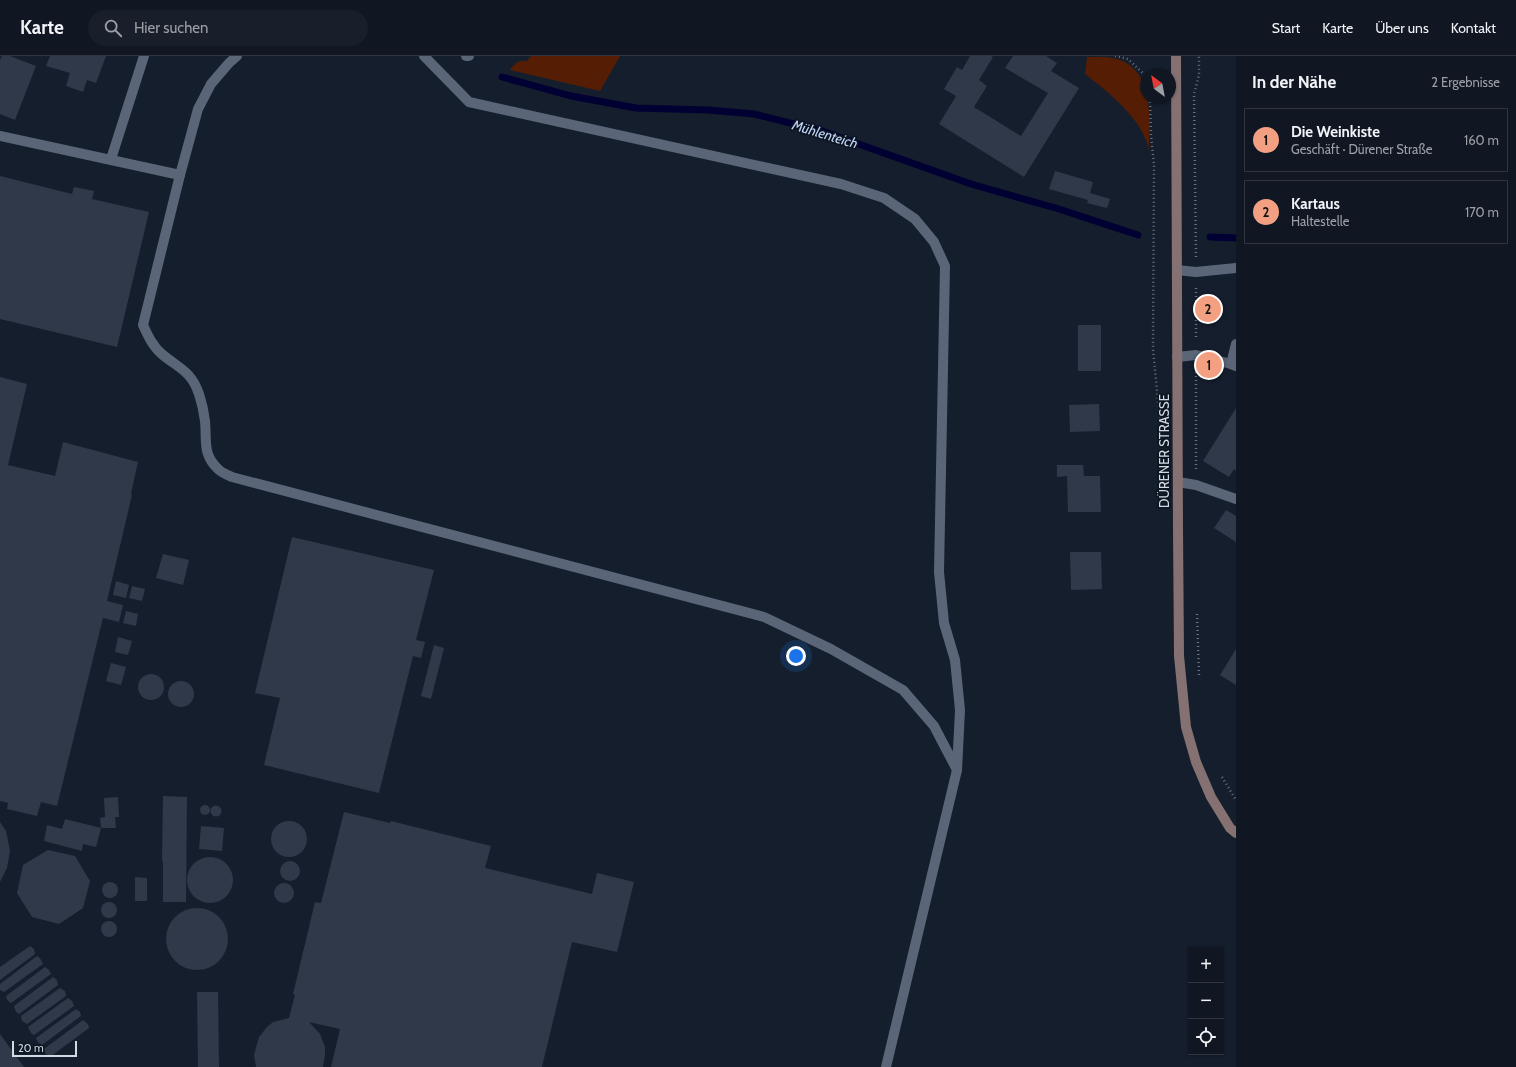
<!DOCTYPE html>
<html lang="de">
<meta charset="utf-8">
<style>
:root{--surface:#101622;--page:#191f2a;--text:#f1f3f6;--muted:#9c9fa5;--line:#303540;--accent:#f2a081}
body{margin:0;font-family:Cabin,sans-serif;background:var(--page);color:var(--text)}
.controls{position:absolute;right:12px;bottom:12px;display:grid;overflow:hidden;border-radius:0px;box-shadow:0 1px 3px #0004}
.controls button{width:36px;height:36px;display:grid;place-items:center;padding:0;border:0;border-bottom:1px solid var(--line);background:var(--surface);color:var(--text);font:20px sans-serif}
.compass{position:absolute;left:1140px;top:12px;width:36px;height:36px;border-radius:50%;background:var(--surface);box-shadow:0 1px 3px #0004;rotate:328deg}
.scale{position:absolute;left:12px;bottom:10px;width:65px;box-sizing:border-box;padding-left:4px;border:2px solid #d3d9e3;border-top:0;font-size:11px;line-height:14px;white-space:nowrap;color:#d3d9e3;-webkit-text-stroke:3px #0d1523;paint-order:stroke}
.you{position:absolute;left:796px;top:600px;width:14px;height:14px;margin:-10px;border:3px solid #fff;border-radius:50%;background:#1a73e8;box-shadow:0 0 0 6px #1a73e833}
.badge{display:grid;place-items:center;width:26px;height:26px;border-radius:50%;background:var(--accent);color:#111;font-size:13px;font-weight:700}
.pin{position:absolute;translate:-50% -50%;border:2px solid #fff;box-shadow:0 1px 4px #0006}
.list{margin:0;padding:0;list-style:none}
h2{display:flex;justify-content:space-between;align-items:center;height:52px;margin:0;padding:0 16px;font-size:17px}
h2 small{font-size:13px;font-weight:400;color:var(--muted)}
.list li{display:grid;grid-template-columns:26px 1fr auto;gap:12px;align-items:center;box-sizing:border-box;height:64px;margin:0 8px 8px;padding:0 8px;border:1px solid var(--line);border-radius:0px}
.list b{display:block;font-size:15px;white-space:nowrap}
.list p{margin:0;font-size:13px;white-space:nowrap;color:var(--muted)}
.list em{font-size:13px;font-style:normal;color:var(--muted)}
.icon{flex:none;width:22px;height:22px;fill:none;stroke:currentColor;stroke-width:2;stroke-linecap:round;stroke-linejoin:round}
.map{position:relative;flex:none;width:1236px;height:1011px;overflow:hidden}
header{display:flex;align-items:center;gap:24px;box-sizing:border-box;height:56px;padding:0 20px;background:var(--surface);border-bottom:1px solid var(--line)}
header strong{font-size:19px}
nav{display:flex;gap:22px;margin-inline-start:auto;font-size:14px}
.search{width:280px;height:36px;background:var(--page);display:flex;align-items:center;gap:10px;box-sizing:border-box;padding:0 14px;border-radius:22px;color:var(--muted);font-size:15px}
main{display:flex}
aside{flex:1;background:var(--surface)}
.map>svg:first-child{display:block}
.green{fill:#551d04}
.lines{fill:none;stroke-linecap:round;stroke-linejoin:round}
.stream{stroke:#000032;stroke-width:7}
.building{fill:#2f3949}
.path{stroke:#6a727f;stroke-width:2.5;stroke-dasharray:1 3;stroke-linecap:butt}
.lane{stroke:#5a6577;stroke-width:10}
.secondary{stroke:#867172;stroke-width:10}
.labels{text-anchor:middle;stroke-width:3.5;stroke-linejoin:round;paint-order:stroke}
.street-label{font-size:13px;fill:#d3d9e3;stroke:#0d1523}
.water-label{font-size:14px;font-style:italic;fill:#c1d6f8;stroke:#0d1523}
</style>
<header>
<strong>Karte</strong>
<div class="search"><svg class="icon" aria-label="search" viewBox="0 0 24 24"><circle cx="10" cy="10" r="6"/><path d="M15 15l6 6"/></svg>Hier suchen</div>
<nav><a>Start</a><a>Karte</a><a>Über uns</a><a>Kontakt</a></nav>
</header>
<main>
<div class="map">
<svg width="1236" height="1011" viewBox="0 0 1236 1011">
<rect width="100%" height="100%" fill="#151e2d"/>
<g class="green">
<path d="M531,0H620L600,35L510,14C515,7 519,4 527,5Z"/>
<path d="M1087,1C1095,1 1104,0 1112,2C1154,9 1150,61 1149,94C1142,62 1109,37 1085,18Z"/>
</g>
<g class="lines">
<g class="stream">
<polyline points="502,21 571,40 636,52 708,54 754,58 822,75 971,128 1059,153 1138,179"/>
<polyline points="1210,181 1236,182"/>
</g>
</g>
<g class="building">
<polygon points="2,0 10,0 36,10 15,64 0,58 0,4"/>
<polygon points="50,0 106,0 96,27 87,24 83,36 66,30 70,17 46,10"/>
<polygon points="970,0 991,0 993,1 979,24 987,30 974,51 1021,80 1048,37 1005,12 1013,0 1046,0 1057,7 1051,15 1079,32 1024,121 939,68 956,40 944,33 957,11 962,14"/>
<polygon points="1055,115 1093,126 1090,137 1110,143 1107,152 1087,147 1088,144 1049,133"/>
<polygon points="0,120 72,138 74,131 94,135 92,143 149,156 117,291 0,263"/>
<rect x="1078" y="269" width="23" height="46"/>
<polygon points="0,321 27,328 8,409 55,420 63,386 138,406 131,438 132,439 107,545 123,549 119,566 103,562 57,750 41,746 37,760 7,753 8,747 0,745"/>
<polygon points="1099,348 1100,375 1070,376 1069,349"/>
<polygon points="1236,352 1236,415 1234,413 1229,421 1203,405"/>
<polygon points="1057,409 1083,409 1084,420 1100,420 1101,456 1068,456 1067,420 1057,421"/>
<polygon points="1226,454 1236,460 1236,486 1214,472"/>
<polygon points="292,481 434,514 416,584 425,586 421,602 413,600 379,737 264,709 280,642 255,637"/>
<polygon points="1070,496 1101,496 1102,533 1071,534"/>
<polygon points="163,498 189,504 183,529 156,522"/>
<polygon points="116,525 129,529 126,542 113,539"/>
<polygon points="132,530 145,533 142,545 129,542"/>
<polygon points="126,555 138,558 136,570 123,567"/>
<polygon points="118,581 132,585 128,599 115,596"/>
<polygon points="434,589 444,592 431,643 421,640"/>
<polygon points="1236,593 1236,629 1220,619"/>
<polygon points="111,607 126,611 121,629 106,625"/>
<circle cx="151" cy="631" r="13"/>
<circle cx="181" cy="638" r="13"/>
<polygon points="163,740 187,741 186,846 163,846 163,805 162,805"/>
<polygon points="118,741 119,761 115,761 116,772 101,772 100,762 105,761 104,742"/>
<circle cx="205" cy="754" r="5"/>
<circle cx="216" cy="755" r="5.5"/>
<polygon points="344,756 390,767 391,765 491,790 485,812 592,838 597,817 634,826 617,896 572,886 542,1011 331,1011 340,973 309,966 320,978 325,991 325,999 323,1011 256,1011 254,999 259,981 267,971 273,966 289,962 295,939 293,938 315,846 321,847"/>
<polygon points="65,763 101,772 96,791 83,788 82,795 44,785 47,769 62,773"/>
<circle cx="289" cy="783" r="18"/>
<polygon points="0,766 6,775 10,795 7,812 0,826"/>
<polygon points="201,770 224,772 222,795 199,793"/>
<polygon points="48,794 75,800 90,825 83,852 59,868 32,861 17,837 23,809"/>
<circle cx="210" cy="824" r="23"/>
<circle cx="290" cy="815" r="10"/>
<polygon points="135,821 147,822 147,845 135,845"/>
<circle cx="110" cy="834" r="8"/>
<circle cx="284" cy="837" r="10"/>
<circle cx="109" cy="854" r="8"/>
<circle cx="197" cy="883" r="31"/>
<circle cx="109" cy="873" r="8"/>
<polygon points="30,890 34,893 35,898 0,924 0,911"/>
<polygon points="37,900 40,902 43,908 4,936 0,934 0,928"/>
<polygon points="45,911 49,914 51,918 11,947 7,944 6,940"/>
<polygon points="53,921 57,924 58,929 19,958 16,956 14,950"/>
<polygon points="60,932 65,935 66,940 27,968 22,965 21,960"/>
<polygon points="197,936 218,936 219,1011 198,1011"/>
<polygon points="68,942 72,945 74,950 34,979 31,977 28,971"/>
<polygon points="76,953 80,956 81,960 42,989 38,986 36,982"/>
<polygon points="83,964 88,968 89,972 50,1001 45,997 44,993"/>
<polygon points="0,978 24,1011 0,1011"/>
</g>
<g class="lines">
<g class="path">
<polyline points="1115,0 1128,3 1146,20"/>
<polyline points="1150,42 1151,79 1154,109 1153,293 1160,367"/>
<polyline points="1196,201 1194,38 1199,19 1199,0"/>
<polyline points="1196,232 1196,283"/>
<polyline points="1196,316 1196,413"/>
<polyline points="1197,558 1199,619"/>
<polyline points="1222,721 1236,744"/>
</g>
<g class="lane">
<path d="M237,0L229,7L211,28L198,53L180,119L143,269C148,280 153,291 163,299C180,313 191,315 199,338C202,347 204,357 205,365C207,384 202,398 218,413C222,417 227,419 232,421L764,561L831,593L903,634L934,670L957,714"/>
<polyline points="424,0 469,46 841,128 884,142 915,163 934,186 945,210 939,516 944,567 955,604 960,654 957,714 886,1011"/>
<polyline points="466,0 469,0"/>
<polyline points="0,80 180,119"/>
<polyline points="111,103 144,0"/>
<polyline points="1177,214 1196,216 1236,212"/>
<polyline points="1236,288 1231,308 1236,310"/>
<polyline points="1177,301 1196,299 1231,308"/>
<polyline points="1178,426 1196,429 1236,443"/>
</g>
<polyline class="secondary" points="1176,0 1178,474 1179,600 1186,671 1196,706 1211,741 1230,772 1236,777"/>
</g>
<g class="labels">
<g class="street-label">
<text transform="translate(1164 395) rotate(-90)" y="5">DÜRENER STRASSE</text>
</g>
<g class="water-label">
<text transform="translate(825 78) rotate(17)" y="5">Mühlenteich</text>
</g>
</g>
</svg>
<div class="controls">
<button>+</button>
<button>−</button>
<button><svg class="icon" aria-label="locate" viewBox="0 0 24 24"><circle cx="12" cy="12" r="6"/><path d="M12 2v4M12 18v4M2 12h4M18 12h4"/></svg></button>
</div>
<svg class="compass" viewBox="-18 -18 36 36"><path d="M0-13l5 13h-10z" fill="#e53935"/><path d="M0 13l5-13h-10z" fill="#9c9fa5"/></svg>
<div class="scale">20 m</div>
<div class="you"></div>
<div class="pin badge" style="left:1209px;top:309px">1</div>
<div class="pin badge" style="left:1208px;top:253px">2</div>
</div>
<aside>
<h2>In der Nähe<small>2 Ergebnisse</small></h2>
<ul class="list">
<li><span class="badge">1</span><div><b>Die Weinkiste</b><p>Geschäft · Dürener Straße</p></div><em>160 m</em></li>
<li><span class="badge">2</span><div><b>Kartaus</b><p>Haltestelle</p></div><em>170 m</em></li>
</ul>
</aside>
</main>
